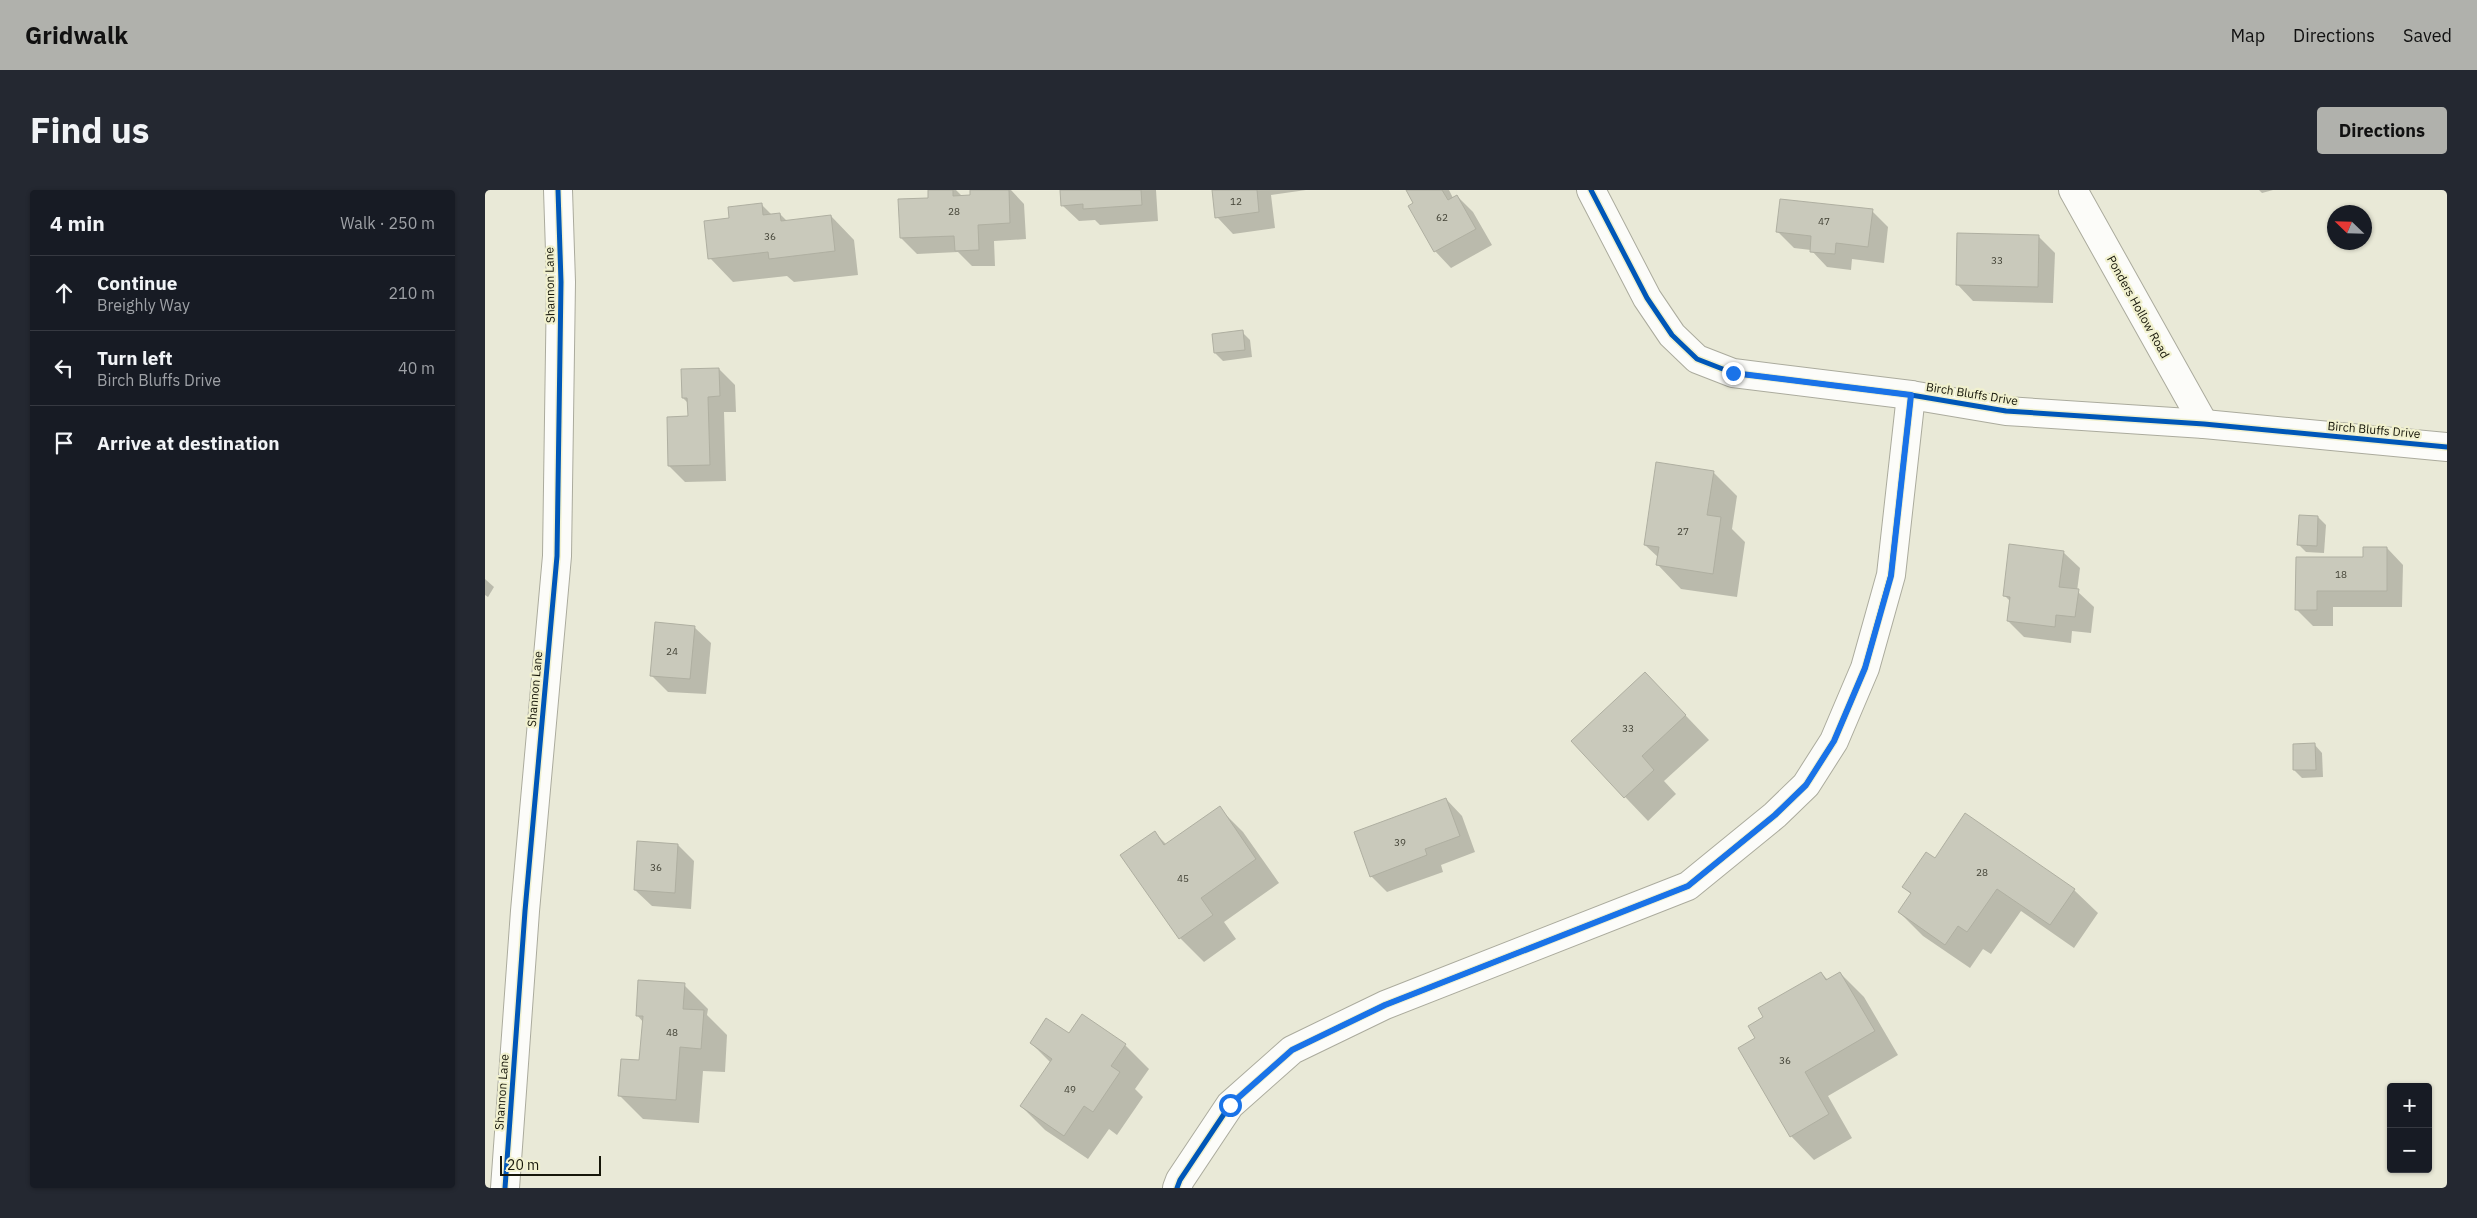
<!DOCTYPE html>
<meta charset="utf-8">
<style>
:root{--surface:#171b24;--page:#242831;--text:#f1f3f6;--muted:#9ea1a6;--line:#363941;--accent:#b0b1ac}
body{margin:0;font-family:"IBM Plex Sans",sans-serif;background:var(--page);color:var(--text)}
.controls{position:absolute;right:15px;bottom:15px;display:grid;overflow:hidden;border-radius:5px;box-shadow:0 1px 4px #0004}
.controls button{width:45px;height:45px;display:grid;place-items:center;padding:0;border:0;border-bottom:1px solid var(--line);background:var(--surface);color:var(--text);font:25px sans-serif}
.compass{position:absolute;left:1842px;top:15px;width:45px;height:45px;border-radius:50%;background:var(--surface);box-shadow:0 1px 4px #0004;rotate:293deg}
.scale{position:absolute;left:15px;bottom:12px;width:101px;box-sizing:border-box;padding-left:5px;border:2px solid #161609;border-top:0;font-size:14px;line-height:18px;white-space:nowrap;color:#161609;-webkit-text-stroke:4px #f1f1cf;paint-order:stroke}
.stop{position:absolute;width:15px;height:15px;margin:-11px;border:4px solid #1a73e8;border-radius:50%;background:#fff}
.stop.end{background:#1a73e8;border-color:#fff;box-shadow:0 1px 5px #0008}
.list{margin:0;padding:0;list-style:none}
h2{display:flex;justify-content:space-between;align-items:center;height:65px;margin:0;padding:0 20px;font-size:21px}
h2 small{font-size:16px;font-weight:400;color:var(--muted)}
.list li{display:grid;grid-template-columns:32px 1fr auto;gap:15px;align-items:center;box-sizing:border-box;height:75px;padding:0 20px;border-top:1px solid var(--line)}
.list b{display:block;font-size:19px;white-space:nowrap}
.list p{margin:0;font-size:16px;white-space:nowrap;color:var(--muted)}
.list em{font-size:16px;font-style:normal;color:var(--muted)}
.icon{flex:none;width:28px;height:28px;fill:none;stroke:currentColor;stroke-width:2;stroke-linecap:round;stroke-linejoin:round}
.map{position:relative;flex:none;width:1962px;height:998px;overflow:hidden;border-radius:5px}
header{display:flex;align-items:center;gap:30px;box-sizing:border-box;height:70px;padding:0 25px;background:var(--accent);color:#111}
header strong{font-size:24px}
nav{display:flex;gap:28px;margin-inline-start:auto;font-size:18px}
.intro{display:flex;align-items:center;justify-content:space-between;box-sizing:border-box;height:120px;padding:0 30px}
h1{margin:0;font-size:35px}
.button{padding:12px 22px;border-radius:5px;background:var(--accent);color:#111;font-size:18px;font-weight:700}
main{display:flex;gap:30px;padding:0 30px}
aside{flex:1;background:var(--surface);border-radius:5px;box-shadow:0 1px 4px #0004}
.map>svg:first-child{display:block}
.shadow{fill:#0003}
.building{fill:#c9c9bb;stroke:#afafa1}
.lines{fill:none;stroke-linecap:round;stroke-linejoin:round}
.street-casing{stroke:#abab9d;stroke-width:30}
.street{stroke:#fcfcf9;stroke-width:28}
.cycleway-casing{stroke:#f1f1cf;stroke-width:8}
.cycleway{stroke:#0057b8;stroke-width:5}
.route{stroke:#1a73e8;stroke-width:6}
.labels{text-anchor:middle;stroke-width:4.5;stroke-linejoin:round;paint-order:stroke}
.number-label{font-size:10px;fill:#434336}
.street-label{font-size:12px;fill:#161609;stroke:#f1f1cf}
</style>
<header>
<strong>Gridwalk</strong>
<nav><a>Map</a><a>Directions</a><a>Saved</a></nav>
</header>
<div class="intro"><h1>Find us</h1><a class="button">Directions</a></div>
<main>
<aside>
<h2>4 min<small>Walk · 250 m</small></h2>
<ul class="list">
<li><svg class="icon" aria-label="ahead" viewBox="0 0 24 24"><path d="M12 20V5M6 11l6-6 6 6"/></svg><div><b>Continue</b><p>Breighly Way</p></div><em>210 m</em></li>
<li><svg class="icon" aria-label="left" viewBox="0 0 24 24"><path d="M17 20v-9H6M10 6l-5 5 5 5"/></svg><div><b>Turn left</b><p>Birch Bluffs Drive</p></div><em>40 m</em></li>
<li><svg class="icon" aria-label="arrive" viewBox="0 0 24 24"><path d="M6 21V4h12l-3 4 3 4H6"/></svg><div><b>Arrive at destination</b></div></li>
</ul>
</aside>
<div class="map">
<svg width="1962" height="998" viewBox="0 0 1962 998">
<rect width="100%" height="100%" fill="#e9e9d7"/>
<g class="shadow">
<polygon points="444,0 471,0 478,7 486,7 486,0 526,0 539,14 541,49 509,51 510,76 487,76 473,62 432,64 416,48 444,9"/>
<polygon points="576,0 671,0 673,31 615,35 610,30 594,31 577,15"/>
<polygon points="728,0 821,0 786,5 790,38 748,44 732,27"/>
<polygon points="922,0 964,0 968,8 972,6 988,22 1007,55 966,78 950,61"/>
<polygon points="1774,0 1788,0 1777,3"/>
<polygon points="277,15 287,25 295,24 302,31 346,26 369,50 373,85 309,92 302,86 248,92 225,68 245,29"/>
<polygon points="1387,21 1403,37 1399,73 1367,69 1366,80 1342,77 1326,60 1309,58 1292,41"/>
<polygon points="1553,46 1570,63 1568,113 1488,111 1472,94"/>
<polygon points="757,142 765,150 767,167 738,171 730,163"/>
<polygon points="234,179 250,195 251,222 239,222 241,291 200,292 184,276 204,228 203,213 198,208"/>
<polygon points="1228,282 1252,306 1247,339 1260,352 1252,407 1196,399 1173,375 1174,368 1160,355"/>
<polygon points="1833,327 1841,335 1839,363 1821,362 1813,354"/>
<polygon points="1902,358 1918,375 1917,417 1848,417 1848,436 1828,436 1812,420 1812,368 1880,369"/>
<polygon points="1578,362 1595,378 1592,401 1609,417 1606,443 1587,441 1586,453 1539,447 1523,431 1526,412 1519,405"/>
<polygon points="0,389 9,397 3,407 0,405"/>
<polygon points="209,437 226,453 221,504 183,502 166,485"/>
<polygon points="1183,507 1224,550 1179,591 1191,604 1163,631 1087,551"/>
<polygon points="1829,554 1837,563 1838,587 1817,588 1809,580"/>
<polygon points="961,609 977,626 990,662 956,675 958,682 902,702 886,686"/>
<polygon points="734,618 758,642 794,693 739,732 751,749 719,772 695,748 670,643 682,655"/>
<polygon points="193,655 209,671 206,719 167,716 150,700"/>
<polygon points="1450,670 1589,700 1613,723 1589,758 1536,721 1506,764 1498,759 1485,778 1438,746 1414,722 1426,704 1418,697"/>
<polygon points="1336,783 1343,790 1355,783 1379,807 1413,865 1343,906 1367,948 1329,970 1306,946 1272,849 1280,828"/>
<polygon points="199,795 223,819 222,825 242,845 240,882 218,881 214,933 158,929 134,905 155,872 158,832 152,825"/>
<polygon points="584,845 640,855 664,879 650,899 658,907 632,945 624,939 603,969 560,940 536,916 566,873 546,853"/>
</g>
<g class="building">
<polygon points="443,0 468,0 468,6 485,5 485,0 524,0 525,33 493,35 494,60 470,61 469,46 415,48 413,9 443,8"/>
<polygon points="575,0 656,0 657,15 598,19 598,14 576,16"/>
<polygon points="727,0 772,0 774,22 730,28"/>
<polygon points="921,0 957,0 963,10 972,5 991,39 949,62 923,16 928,13"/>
<polygon points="1295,9 1388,19 1383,57 1351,53 1350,64 1325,62 1326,46 1291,42"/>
<polygon points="277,13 278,25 295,23 296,31 346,25 350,61 284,69 283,62 223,69 219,31 244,28 243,17"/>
<polygon points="1472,43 1554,45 1553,97 1471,95"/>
<polygon points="758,140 760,160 729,163 727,144"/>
<polygon points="234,178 235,206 223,207 225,275 183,276 182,227 203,226 202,208 197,208 196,179"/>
<polygon points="1171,272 1229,281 1222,325 1236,327 1228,384 1171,375 1174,357 1159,355"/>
<polygon points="1814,325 1833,326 1832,356 1812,355"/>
<polygon points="1524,354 1579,361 1574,397 1594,399 1590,427 1571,425 1570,437 1522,431 1525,407 1518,406"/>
<polygon points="1878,357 1902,357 1902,401 1832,401 1832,420 1810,420 1811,367 1878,367"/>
<polygon points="170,432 210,436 205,489 165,486"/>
<polygon points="1160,482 1201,525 1157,566 1169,580 1139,608 1086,551"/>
<polygon points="1830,553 1831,580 1808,580 1808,554"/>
<polygon points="961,608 975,646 940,659 942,665 885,687 869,642"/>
<polygon points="735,616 771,669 716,708 728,725 694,749 635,665 670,641 679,655"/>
<polygon points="1480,623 1590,699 1565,735 1512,699 1482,742 1473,736 1460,755 1413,722 1426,703 1417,697 1441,662 1450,668"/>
<polygon points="152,651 193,654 190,703 149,700"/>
<polygon points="1336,782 1341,790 1355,782 1390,841 1320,882 1344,924 1305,947 1253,858 1270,848 1263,836 1278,827 1273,818"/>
<polygon points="153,790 200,793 198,819 219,820 216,859 195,857 191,910 133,906 136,869 154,870 158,826 151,826"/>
<polygon points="597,824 641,854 626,876 635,882 608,922 599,916 579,946 535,916 567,869 545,853 561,828 584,843"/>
</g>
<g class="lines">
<g class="street-casing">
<g id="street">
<polyline points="1106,0 1162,108 1187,145 1212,169 1248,183 1426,205 1521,221 1719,234 1962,257"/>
<polyline points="1588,0 1719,234"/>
<polyline points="20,998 40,721 72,366 76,92 73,0"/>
<polyline points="692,998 695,990 745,915 807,860 900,815 1203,696 1290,625 1321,595 1349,551 1380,478 1406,385 1426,205"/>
</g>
</g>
<use href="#street" class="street"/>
<g class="cycleway-casing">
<g id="cycleway">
<polyline points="1106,0 1162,108 1187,145 1212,169 1248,183 1426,205 1521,221 1719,234 1962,257"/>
<polyline points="20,998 40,721 72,366 76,92 73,0"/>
<polyline points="692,998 695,990 745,915 807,860 900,815 1203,696 1290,625 1321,595 1349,551 1380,478 1406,385 1426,205"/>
</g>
</g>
<use href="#cycleway" class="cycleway"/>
</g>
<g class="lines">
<polyline class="route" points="745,915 807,860 900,815 1203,696 1290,625 1321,595 1349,551 1380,478 1406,386 1426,205 1248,183"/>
</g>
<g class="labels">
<g class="number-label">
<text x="751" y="15">12</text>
<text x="469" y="25">28</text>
<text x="957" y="31">62</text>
<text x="1339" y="35">47</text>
<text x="285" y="50">36</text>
<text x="1512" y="74">33</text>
<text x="1198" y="345">27</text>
<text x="1856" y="388">18</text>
<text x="187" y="465">24</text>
<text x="1143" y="542">33</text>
<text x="915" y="656">39</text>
<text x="171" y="681">36</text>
<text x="1497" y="686">28</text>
<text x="698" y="692">45</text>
<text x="187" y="846">48</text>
<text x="1300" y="874">36</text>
<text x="585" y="903">49</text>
</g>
<g class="street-label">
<text transform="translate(65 95) rotate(-91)" y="4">Shannon Lane</text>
<text transform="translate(1653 117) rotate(61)" y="4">Ponders Hollow Road</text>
<text transform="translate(1487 204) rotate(9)" y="4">Birch Bluffs Drive</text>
<text transform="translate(1889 240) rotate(5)" y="4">Birch Bluffs Drive</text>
<text transform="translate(50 499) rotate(-85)" y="4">Shannon Lane</text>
<text transform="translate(17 902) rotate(-86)" y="4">Shannon Lane</text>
</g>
</g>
</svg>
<div class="controls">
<button>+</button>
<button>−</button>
</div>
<svg class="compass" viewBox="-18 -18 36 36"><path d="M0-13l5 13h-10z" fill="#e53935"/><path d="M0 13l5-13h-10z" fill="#9ea1a6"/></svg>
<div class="scale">20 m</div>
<div class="stop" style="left:745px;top:915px"></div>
<div class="stop end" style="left:1248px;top:183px"></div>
</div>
</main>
